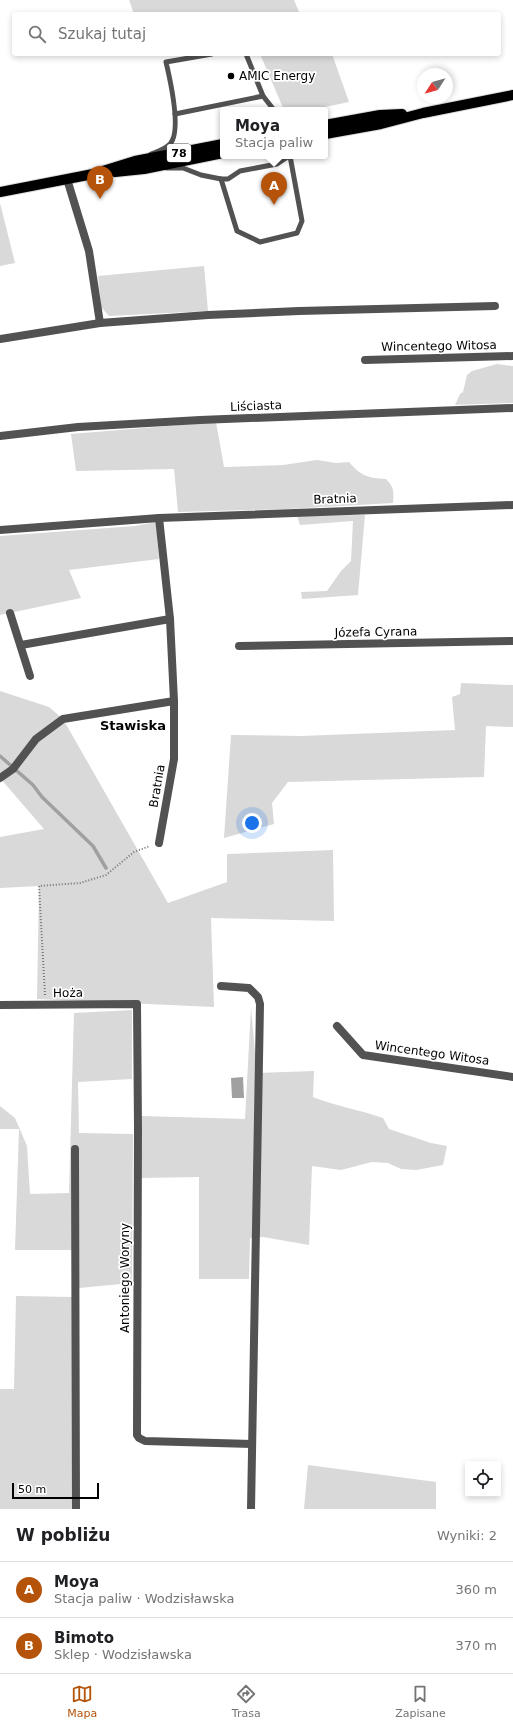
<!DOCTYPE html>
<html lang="pl">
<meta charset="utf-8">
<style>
:root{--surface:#fff;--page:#f2f2f2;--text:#202124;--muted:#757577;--line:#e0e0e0;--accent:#b45309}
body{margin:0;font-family:"DejaVu Sans",sans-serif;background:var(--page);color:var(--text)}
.controls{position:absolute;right:12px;bottom:12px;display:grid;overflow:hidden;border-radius:4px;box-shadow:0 2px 6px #0003}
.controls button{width:36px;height:36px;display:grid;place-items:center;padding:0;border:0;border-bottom:1px solid var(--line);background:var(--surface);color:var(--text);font:20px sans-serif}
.compass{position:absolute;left:417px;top:68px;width:36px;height:36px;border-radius:50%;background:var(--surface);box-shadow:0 2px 6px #0003;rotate:234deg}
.scale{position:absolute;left:12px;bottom:10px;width:87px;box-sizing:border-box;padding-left:4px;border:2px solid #000;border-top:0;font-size:11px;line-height:14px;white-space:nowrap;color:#000;-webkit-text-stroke:3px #fff;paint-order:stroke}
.you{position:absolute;left:252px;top:823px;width:14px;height:14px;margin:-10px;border:3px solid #fff;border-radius:50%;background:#1a73e8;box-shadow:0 0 0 6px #1a73e833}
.badge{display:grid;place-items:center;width:26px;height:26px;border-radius:50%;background:var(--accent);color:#fff;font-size:13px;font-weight:700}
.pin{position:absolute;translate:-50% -33px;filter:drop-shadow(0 1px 2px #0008)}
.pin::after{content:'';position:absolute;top:21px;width:14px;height:12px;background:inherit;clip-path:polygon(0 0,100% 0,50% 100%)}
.popup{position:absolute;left:220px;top:107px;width:108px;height:52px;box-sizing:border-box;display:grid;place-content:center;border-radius:4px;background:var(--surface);filter:drop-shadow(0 1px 3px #0005);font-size:13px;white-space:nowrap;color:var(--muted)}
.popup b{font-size:15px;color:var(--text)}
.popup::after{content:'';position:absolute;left:50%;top:100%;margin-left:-8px;border:8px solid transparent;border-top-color:var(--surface)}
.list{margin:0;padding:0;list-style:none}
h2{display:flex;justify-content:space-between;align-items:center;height:52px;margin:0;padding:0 16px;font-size:17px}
h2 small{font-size:13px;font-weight:400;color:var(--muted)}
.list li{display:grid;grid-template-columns:26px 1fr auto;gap:12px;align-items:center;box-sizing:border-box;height:56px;padding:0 16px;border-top:1px solid var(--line)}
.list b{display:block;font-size:15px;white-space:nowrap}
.list p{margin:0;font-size:13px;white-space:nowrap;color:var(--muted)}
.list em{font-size:13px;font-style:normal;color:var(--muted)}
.icon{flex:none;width:22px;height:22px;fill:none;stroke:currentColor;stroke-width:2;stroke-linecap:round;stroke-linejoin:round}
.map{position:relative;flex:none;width:513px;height:1509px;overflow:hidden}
.search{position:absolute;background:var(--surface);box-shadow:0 2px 6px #0003;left:12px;right:12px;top:12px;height:44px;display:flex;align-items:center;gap:10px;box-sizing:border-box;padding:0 14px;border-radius:4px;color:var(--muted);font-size:15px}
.sheet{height:164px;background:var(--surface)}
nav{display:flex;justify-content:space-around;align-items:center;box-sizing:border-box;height:56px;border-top:1px solid var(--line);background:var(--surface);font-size:11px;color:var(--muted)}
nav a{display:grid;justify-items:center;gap:2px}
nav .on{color:var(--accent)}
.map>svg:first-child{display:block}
.green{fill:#d9d9d9}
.water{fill:#a0a0a0}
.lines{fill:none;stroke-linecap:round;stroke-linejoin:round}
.stream{stroke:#a0a0a0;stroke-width:3.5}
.primary-casing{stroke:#dbdbdb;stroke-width:12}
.path{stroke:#747474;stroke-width:2;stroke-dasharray:1 2;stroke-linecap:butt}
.lane{stroke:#525252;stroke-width:5}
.street{stroke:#525252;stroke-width:8}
.primary{stroke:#000;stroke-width:10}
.poi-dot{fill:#000;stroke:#fff;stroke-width:1.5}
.labels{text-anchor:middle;stroke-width:3.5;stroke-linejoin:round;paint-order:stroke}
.shield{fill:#fff;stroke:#4c4c4c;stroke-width:1}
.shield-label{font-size:11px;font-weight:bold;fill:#000}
.poi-label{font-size:12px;fill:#000;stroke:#fff;text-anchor:start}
.street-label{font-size:12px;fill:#000;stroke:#fff}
.neighbourhood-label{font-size:13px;font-weight:bold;fill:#000;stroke:#fff}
</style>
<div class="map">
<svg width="513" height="1509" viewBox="0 0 513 1509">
<rect width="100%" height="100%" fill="#fff"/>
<g class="green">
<polygon points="129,0 294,0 300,14 134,14"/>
<polygon points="260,54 332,54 349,102 310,110 284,110"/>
<polygon points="0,203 15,263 0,266"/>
<polygon points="204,266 208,311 109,316 101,307 98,276"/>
<polygon points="497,364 513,366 513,403 455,405 460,394 463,392 467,375 472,371"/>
<path d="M216,422L224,467L283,465L317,460L336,463L349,462C361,476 368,478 386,479C394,487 394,492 393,503L287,509L178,512L174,469L76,471L71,434Z"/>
<polygon points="365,515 358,595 302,599 301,592 327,591 341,571 351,561 353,521 300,525 297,516"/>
<polygon points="156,522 159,559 69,570 81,598 0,615 0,536 135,526"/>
<polygon points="461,683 513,685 513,727 486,726 484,777 288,782 272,803 274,824 224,838 231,735 301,736 455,730 452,697 460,694"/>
<polygon points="0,691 49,707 63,719 168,903 227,882 227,854 333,850 334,921 211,918 214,1007 37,999 39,886 0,888 0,837 44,829 0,778"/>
<path d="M251,1008L257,1073L314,1071L313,1097C336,1106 360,1110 383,1118L389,1129L431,1143L447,1146L443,1165L416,1170L401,1169L388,1163L372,1162L341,1170L312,1166L309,1245L263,1237L250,1238L249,1279H199V1177L141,1178L142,1116L245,1119Z"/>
<polygon points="132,1010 132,1079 78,1082 79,1133 133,1134 132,1283 79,1288 72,1509 0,1509 0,1389 14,1389 16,1296 73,1297 74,1250 15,1250 19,1129 0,1129 0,1106 15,1118 27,1146 30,1194 69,1193 74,1013"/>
<polygon points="308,1465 436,1482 436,1509 304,1509"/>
</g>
<polygon class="water" points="243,1077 244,1098 232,1098 231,1078"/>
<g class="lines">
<polyline class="stream" points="0,756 33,785 42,797 93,846 106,868"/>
<g class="primary-casing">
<g id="primary">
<polyline points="325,125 380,115 402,114"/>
<polyline points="325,134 381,124 423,113 513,95"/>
<polyline points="115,172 144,169 223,153"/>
<polyline points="0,192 93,174 135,161 223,144"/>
</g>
</g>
<polyline class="path" points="45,995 39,886 80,883 106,875 134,852 150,846"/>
<g class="lane">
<polyline points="246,54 263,96 274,110"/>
<polyline points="175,114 263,96"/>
<path d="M151,154C157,152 165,149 170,144C182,131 170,79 166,62L212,54"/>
<polyline points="167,168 183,168 201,175 221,179 228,179 240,171 277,164 289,156"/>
<polyline points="221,179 237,231 260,242 297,233 302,221 290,156"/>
</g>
<g class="street">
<polyline points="67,179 89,251 100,323"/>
<polyline points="0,339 100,323 208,315 299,311 495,306"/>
<polyline points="365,360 513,356"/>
<polyline points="0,436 78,427 200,420 513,408"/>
<polyline points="159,518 170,619 174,701 174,759 159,843"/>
<polyline points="0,530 159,518 513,505"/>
<polyline points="10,613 30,676"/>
<polyline points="21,645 170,619"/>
<polyline points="239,646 513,641"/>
<polyline points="0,778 13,769 36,739 63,719 174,701"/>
<polyline points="221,986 249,988 258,997 260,1004 251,1509"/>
<polyline points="0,1005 137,1004 138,1128 137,1435 139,1438 145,1441 252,1444"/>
<polyline points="337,1026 363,1055 513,1077"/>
<polyline points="75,1149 76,1509"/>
</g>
<use href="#primary" class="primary"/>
</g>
<circle class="poi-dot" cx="231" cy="76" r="4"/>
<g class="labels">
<rect class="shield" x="167" y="144" width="24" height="18" rx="3"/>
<g class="shield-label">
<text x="179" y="157">78</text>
</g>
<g class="poi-label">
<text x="239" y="80">AMIC Energy</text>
</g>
<g class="street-label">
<text transform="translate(439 346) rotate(-1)" y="4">Wincentego Witosa</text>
<text transform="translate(256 406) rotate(-2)" y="4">Liściasta</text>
<text transform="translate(335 499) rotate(-2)" y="4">Bratnia</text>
<text transform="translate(376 632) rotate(-1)" y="4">Józefa Cyrana</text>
<text transform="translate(157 786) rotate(-80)" y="4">Bratnia</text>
<text transform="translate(68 993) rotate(-1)" y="4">Hoża</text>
<text transform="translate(432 1053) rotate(8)" y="4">Wincentego Witosa</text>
<text transform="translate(125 1278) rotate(-90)" y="4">Antoniego Woryny</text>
</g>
<g class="neighbourhood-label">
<text x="133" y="730">Stawiska</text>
</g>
</g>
</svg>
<div class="controls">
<button><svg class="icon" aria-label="locate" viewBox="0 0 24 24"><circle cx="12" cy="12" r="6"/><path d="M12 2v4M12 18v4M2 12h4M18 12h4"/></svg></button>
</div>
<svg class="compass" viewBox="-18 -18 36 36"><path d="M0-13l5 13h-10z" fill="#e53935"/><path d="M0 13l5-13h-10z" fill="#757577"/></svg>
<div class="scale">50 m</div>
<div class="you"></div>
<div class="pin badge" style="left:274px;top:205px">A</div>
<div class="popup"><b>Moya</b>Stacja paliw</div>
<div class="pin badge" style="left:100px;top:199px">B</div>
<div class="search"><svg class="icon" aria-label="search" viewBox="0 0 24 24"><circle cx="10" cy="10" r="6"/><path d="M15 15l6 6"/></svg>Szukaj tutaj</div>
</div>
<section class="sheet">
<h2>W pobliżu<small>Wyniki: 2</small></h2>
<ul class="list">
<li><span class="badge">A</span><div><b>Moya</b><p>Stacja paliw · Wodzisławska</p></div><em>360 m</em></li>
<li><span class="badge">B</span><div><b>Bimoto</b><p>Sklep · Wodzisławska</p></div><em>370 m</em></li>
</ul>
</section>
<nav>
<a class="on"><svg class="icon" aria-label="map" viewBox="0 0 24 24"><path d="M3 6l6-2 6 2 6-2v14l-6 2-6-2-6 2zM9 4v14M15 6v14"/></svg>Mapa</a>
<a><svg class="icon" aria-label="directions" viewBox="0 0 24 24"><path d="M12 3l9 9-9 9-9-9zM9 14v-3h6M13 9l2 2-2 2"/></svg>Trasa</a>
<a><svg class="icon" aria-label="saved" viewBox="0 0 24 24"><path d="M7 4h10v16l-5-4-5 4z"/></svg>Zapisane</a>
</nav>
